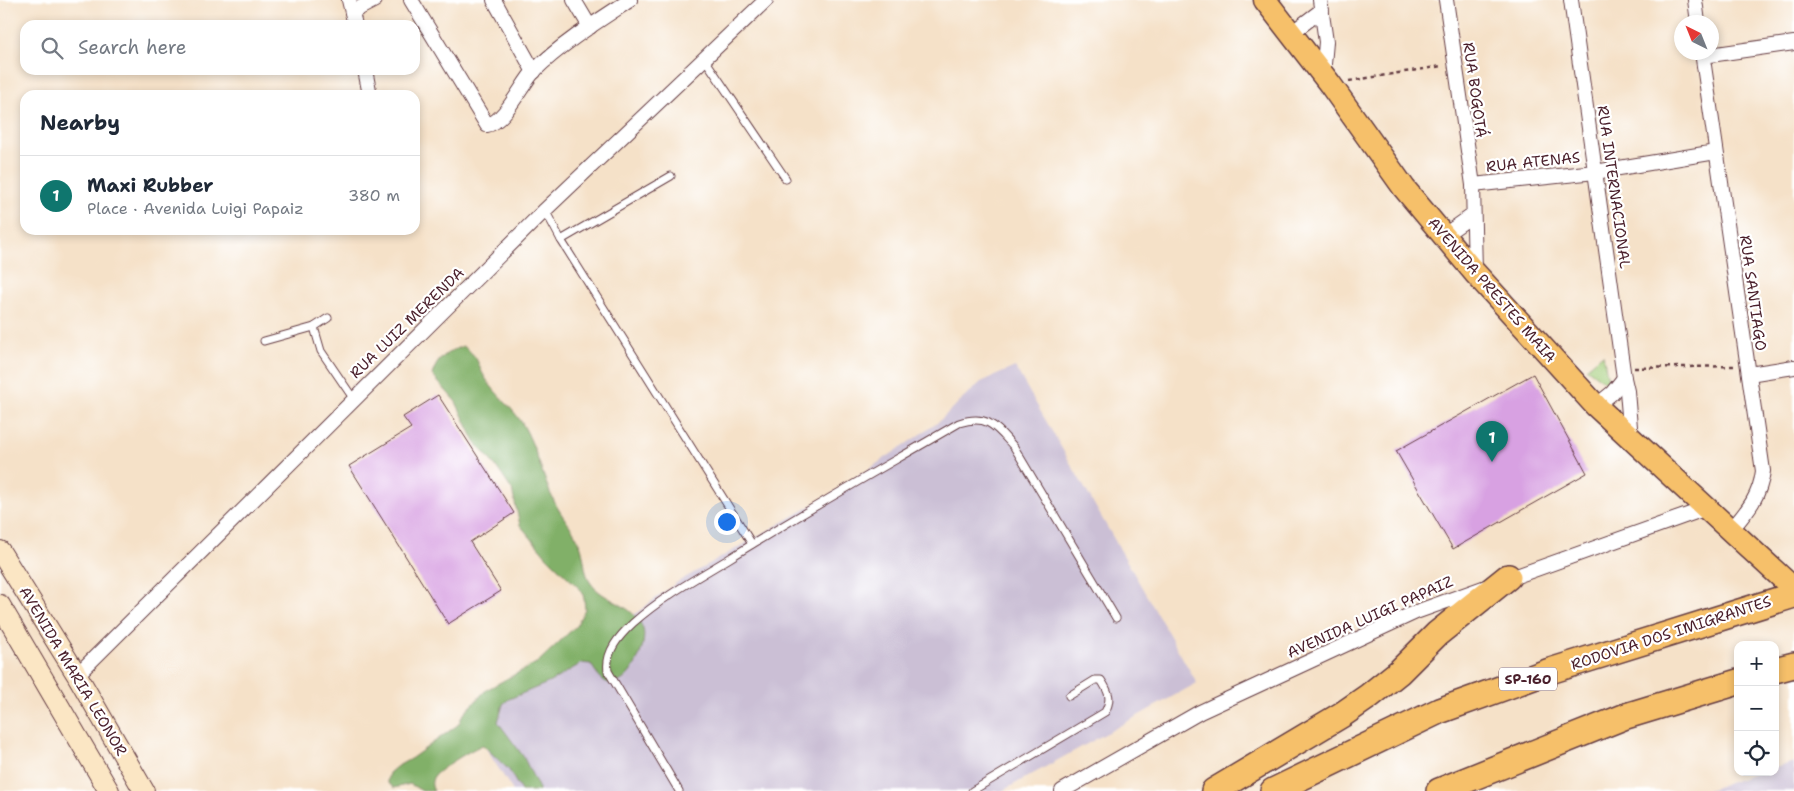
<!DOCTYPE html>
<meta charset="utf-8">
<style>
:root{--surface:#fff;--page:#f6f6f7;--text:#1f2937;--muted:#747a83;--line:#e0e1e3;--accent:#0f766e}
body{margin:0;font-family:"Shantell Sans",sans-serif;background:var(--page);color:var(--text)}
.controls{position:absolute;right:15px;bottom:15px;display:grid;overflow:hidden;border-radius:10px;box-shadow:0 2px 8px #0003}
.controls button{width:45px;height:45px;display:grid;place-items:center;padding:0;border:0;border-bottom:1px solid var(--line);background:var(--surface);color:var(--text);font:25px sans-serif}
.compass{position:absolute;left:1674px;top:15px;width:45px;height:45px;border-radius:50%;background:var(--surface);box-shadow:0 2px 8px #0003;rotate:317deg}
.you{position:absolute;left:726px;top:521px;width:18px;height:18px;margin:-12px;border:4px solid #fff;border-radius:50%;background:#1a73e8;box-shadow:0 0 0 8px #1a73e833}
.badge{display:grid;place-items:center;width:32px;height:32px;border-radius:50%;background:var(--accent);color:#fff;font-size:16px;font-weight:700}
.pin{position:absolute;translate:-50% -41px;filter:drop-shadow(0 1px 2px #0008)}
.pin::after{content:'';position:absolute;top:26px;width:18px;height:15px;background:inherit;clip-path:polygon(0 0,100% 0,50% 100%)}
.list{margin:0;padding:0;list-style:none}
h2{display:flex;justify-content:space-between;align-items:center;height:65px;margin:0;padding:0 20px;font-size:21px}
h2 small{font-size:16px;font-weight:400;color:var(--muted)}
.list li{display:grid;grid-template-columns:32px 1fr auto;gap:15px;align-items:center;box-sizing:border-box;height:80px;padding:0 20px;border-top:1px solid var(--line)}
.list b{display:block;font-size:19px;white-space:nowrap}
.list p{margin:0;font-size:16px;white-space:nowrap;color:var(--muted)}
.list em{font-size:16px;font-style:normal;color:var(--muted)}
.icon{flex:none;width:28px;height:28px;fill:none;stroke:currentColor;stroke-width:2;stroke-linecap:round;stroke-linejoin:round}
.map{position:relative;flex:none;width:1794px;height:791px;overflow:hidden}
.search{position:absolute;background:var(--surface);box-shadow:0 2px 8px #0003;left:20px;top:20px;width:400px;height:55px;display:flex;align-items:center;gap:12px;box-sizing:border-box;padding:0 18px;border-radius:15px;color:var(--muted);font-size:19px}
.panel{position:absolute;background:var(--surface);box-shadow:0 2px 8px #0003;left:20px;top:90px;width:400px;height:145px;border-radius:15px}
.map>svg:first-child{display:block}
.industrial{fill:#cbbfd5}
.green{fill:#a2cc78;stroke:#767652}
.forest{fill:#81b068;stroke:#66684a}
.building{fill:#d8a1e2}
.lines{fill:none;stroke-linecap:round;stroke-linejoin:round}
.lane-casing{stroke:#643c43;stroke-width:9}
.street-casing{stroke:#643c43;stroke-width:16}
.secondary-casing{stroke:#643c43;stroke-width:22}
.primary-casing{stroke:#643c43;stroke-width:25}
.highway-casing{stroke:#643c43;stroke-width:28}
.path{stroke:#643c43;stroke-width:2.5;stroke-dasharray:4 4;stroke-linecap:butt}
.lane{stroke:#fff;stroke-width:7}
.street{stroke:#fff;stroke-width:14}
.secondary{stroke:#fbe6c4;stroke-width:20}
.primary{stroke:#f6c06b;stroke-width:22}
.highway{stroke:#f6c06b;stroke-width:25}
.labels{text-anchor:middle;stroke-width:4.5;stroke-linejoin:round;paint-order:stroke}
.shield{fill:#fff;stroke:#80626b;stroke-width:1}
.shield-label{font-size:14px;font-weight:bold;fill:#4a1f2b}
.street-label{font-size:15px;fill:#4a1f2b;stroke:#fff}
</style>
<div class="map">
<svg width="1794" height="791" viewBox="0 0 1794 791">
<rect width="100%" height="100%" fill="#fff"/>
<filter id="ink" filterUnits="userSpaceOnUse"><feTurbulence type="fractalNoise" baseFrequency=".02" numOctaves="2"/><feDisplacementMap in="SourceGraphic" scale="10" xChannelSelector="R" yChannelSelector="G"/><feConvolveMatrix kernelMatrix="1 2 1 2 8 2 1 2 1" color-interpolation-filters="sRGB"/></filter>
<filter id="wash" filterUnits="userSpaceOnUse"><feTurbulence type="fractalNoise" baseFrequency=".0096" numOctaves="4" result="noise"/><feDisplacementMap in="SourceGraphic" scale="20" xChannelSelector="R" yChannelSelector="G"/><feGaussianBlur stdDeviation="1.12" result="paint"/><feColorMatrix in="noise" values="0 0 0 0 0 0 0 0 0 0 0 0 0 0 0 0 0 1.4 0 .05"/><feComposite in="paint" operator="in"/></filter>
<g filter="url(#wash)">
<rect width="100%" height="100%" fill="#f5e1c8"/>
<g class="industrial">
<polygon points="1015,367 1197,683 1002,791 513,791 469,722 610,633 676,583 832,494 937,423 981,382"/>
<polygon points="1794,762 1794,791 1705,791 1761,772 1775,772 1775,768"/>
</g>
<polygon class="green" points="1603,354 1609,385 1586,368"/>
<path class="forest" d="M463,346C482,360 475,362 486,379C496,395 512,407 522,423C537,448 542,478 555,503C562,517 573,528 579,542C585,554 583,570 590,582C603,602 634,603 643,629C648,644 630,688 609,683C601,681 595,671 591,664L582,663L550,682L509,699L503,704L498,722L523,756L540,791H521L509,770L483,745C475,747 438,770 434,776C431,781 431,786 434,791H422L410,784L394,788L387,782L389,773L396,767L412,758L459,724L462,716L486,690L538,662L576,626L585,609L584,599L582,591L547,557L520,525L512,490L497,468L475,442L456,402L432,375C437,358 447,352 463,346Z"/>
<g id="blocks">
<g class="building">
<polygon points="1533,374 1587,473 1453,549 1396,451"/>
<polygon points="438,395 514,513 470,542 501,591 448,624 349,466 411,428 403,417"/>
</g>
</g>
</g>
<g filter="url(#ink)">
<use href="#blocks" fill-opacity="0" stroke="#643c43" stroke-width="1"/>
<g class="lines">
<g class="lane-casing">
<g id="lane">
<polyline points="704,58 786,179"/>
<polyline points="545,210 561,240 752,544"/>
<polyline points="561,240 671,176"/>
<polyline points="314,327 321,351 353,398"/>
<polyline points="264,341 314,327 328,318"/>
<path d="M679,791L608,671C605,652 619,636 633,623C662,597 697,578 730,558C805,511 882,468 959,423C988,414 995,426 1014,447L1116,618"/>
<path d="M972,791L1105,712C1112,699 1109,692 1101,680H1095L1069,696"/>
</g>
</g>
<g class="street-casing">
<g id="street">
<polyline points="349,0 355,25"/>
<path d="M411,0L487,125C504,123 522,84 534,71C561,44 598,21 630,0"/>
<polyline points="494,0 534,72"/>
<polyline points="574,0 590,27"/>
<polyline points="1320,0 1326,42 1323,75"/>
<polyline points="1446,0 1473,185 1475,272"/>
<polyline points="1571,0 1624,378 1627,391 1631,439"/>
<polyline points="1695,0 1698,22"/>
<polyline points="352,12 375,0"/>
<polyline points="1290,32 1298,28 1322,10"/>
<path d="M1702,52L1763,471C1760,496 1748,510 1732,529"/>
<polyline points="1703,56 1794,43"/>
<polyline points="365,70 370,95"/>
<polyline points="1473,185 1595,172 1716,152"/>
<polyline points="1443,236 1473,215"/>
<polyline points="1749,374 1794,367"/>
<polyline points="1596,406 1612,393 1624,378"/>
<polyline points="77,675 545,210 766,0"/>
<polyline points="1062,791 1200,712 1416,612 1707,508"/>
</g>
</g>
<g class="secondary-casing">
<g id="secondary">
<polyline points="0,551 77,675 144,791"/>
<polyline points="0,605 109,791"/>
</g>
</g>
<g class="primary-casing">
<polyline id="primary" points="1265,0 1330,84 1404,188 1475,273 1596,406 1794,589"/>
</g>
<g class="highway-casing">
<g id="highway">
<polyline points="1775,670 1794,665"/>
<polyline points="1214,791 1343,714 1369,696 1399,672 1437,634 1508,577"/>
<polyline points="1273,791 1439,711 1550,671 1794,595"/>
<polyline points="1439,791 1626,716 1738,682"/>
</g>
</g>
<g class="path">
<polyline points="1349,81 1442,66"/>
<polyline points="1634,368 1734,366"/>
</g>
<use href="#lane" class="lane"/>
<use href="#street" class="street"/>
<use href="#secondary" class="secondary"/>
<use href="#primary" class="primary"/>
<use href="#highway" class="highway"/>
</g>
</g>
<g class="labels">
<rect class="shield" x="1499" y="667.5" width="58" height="23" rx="4"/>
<g class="shield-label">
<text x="1528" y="684">SP-160</text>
</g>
<g class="street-label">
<text transform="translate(1475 90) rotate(82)" y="5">RUA BOGOTÁ</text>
<text transform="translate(1533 162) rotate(-6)" y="5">RUA ATENAS</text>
<text transform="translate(1614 187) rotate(82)" y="5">RUA INTERNACIONAL</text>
<text transform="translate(1492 290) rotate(49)" y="5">AVENIDA PRESTES MAIA</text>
<text transform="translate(1753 293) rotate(82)" y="5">RUA SANTIAGO</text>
<text transform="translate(407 323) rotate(-44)" y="5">RUA LUIZ MERENDA</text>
<text transform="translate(1370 617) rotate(-24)" y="5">AVENIDA LUIGI PAPAIZ</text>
<text transform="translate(1671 633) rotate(-18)" y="5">RODOVIA DOS IMIGRANTES</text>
<text transform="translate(73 671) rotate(59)" y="5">AVENIDA MARIA LEONOR</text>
</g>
</g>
</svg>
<div class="controls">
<button>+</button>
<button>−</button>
<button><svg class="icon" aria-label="locate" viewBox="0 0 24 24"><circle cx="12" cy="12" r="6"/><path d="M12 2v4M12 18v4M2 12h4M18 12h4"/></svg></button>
</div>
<svg class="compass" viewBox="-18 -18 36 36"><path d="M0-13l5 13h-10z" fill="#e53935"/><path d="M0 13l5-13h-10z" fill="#747a83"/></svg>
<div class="you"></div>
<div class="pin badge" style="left:1492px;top:462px">1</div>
<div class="search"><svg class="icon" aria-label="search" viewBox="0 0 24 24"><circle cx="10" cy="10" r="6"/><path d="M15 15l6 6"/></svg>Search here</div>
<section class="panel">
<h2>Nearby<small></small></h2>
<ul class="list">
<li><span class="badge">1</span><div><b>Maxi Rubber</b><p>Place · Avenida Luigi Papaiz</p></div><em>380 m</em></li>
</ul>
</section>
</div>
